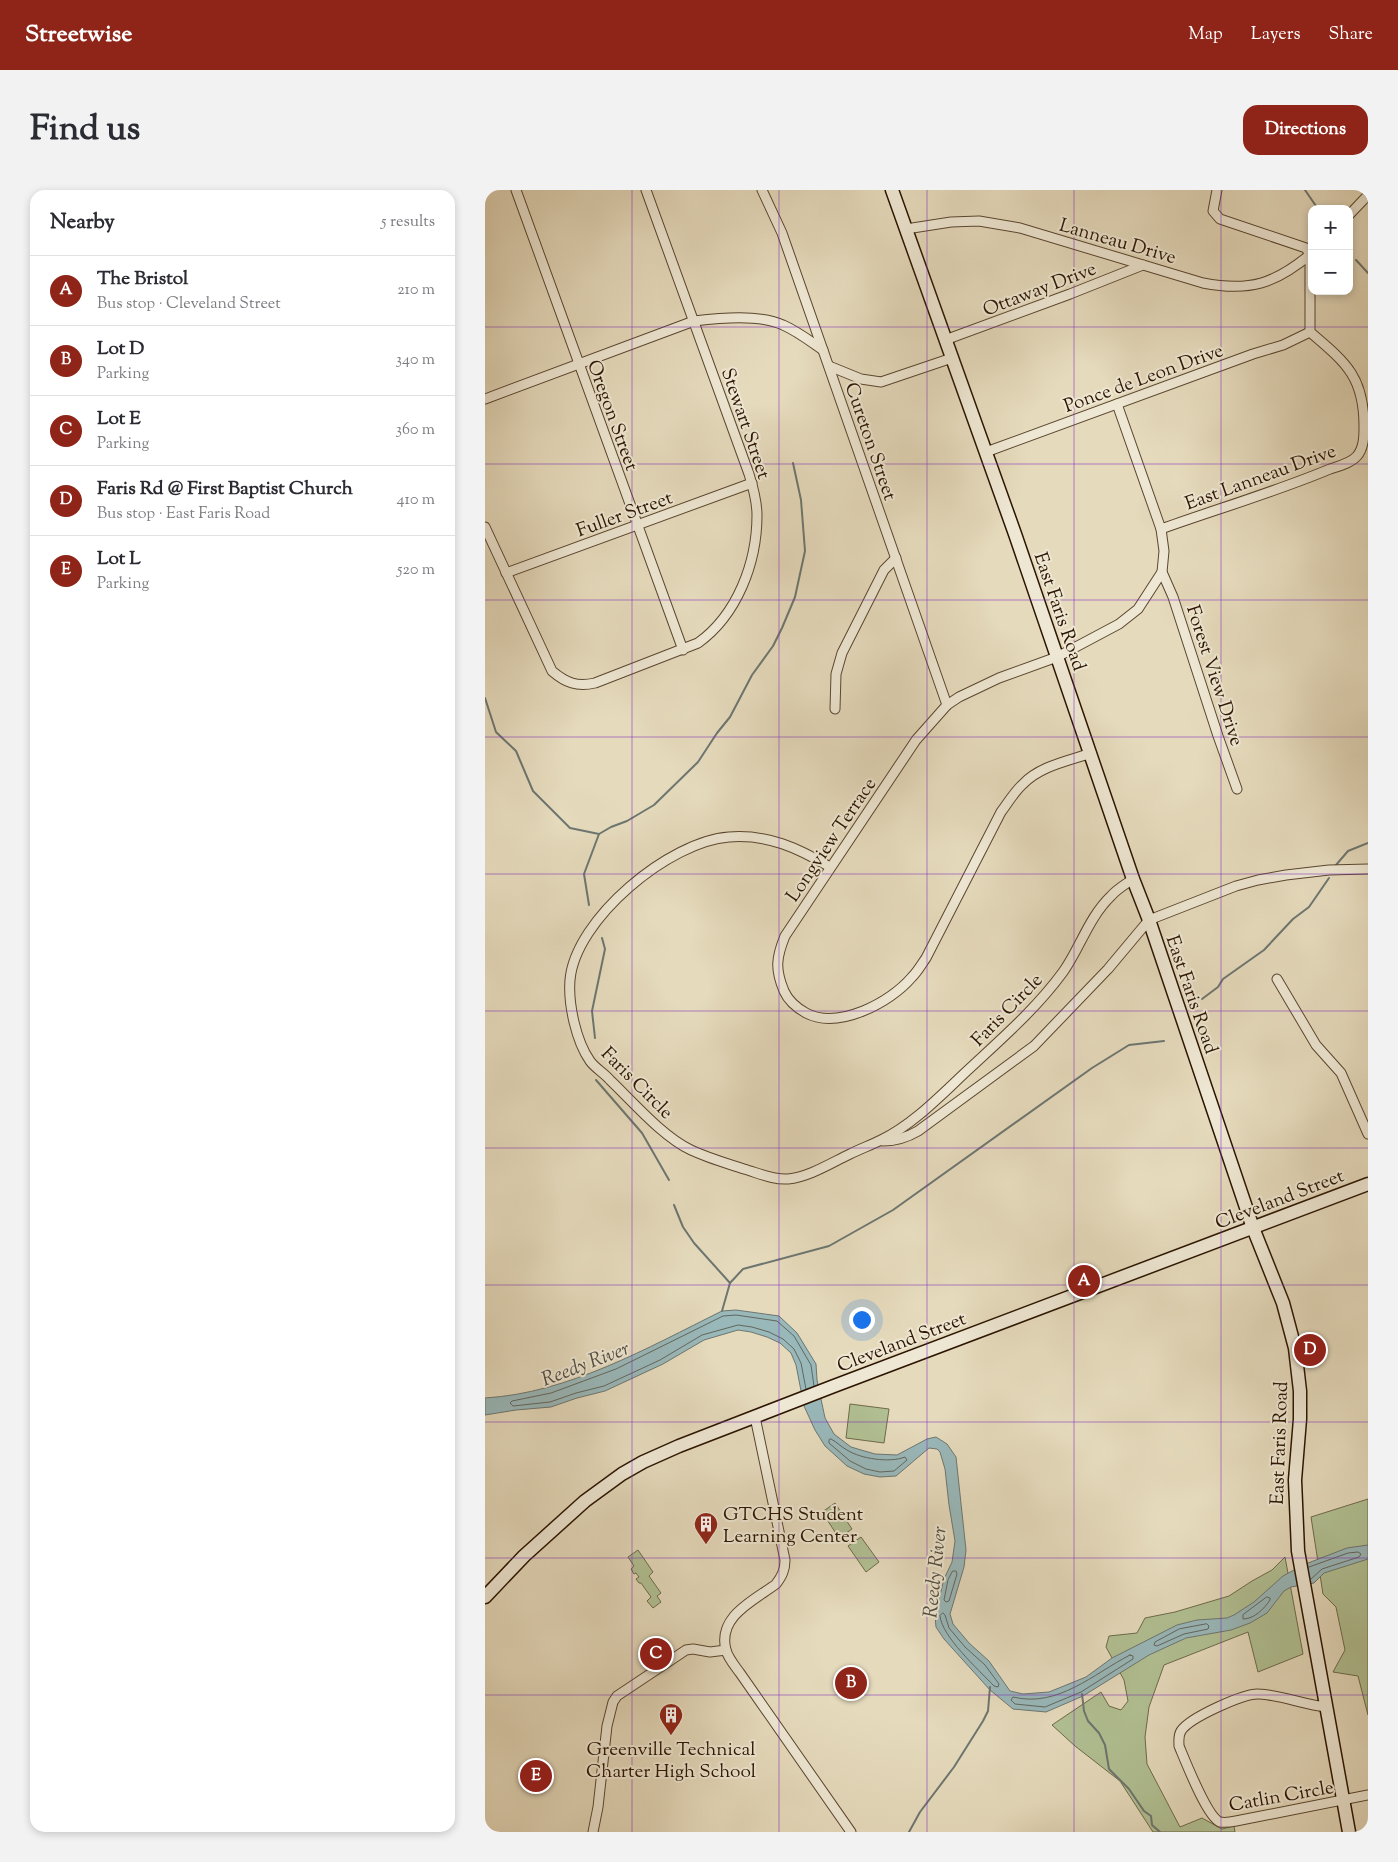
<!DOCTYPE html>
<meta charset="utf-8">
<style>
:root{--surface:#fff;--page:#f2f2f3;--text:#2b2b33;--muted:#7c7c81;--line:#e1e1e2;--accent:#8f2418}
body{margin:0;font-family:"Sorts Mill Goudy",serif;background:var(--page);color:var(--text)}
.controls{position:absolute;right:15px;top:15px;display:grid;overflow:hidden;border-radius:10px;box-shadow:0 2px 8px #0003}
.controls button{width:45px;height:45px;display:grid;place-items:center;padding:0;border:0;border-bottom:1px solid var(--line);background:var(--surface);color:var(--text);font:25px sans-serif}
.you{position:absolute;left:376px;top:1129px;width:18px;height:18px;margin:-12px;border:4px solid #fff;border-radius:50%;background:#1a73e8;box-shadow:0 0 0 8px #1a73e833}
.badge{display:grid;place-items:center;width:32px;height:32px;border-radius:50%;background:var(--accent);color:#fff;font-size:16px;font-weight:700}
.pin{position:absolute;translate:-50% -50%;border:2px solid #fff;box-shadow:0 1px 5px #0006}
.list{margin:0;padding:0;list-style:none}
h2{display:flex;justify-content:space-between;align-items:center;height:65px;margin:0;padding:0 20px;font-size:21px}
h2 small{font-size:16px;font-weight:400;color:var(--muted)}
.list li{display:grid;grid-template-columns:32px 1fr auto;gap:15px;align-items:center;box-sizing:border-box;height:70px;padding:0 20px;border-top:1px solid var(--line)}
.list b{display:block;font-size:19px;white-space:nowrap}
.list p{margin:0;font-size:16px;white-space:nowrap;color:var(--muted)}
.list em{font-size:16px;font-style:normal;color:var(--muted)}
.map{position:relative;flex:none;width:883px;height:1642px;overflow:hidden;border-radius:15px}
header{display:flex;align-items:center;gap:30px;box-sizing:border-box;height:70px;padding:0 25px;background:var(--accent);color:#fff}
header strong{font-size:24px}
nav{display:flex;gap:28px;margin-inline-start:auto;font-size:18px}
.intro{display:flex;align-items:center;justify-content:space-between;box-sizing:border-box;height:120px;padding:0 30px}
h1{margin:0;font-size:35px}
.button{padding:12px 22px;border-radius:15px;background:var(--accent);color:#fff;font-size:18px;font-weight:700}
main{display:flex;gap:30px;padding:0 30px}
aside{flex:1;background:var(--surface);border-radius:15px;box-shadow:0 2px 8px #0003}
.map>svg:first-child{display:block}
.green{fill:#b1c093;stroke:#6e6a4a}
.water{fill:#99b8ba;stroke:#6d7670}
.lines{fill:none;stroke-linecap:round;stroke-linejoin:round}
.shore{stroke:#62665d;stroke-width:1}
.stream{stroke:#6d7670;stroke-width:2}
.street-casing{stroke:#5a462f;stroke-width:11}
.secondary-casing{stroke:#2b1400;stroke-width:15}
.street{stroke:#eee7d3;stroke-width:9}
.secondary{stroke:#eee7d3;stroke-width:12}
.grid{fill:none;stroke:#7b2cbf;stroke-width:1;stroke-opacity:0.55}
.labels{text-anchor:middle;stroke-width:4;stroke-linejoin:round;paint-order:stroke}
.street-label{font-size:19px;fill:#2b1400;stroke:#eee7d3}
.poi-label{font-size:19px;fill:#2b1400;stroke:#eee7d3;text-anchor:start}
.water-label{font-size:20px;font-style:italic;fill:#524d41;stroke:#eee7d3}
</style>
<header>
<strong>Streetwise</strong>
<nav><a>Map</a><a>Layers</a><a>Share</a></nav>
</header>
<div class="intro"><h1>Find us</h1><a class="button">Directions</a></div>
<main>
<aside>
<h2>Nearby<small>5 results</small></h2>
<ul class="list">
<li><span class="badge">A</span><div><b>The Bristol</b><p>Bus stop · Cleveland Street</p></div><em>210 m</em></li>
<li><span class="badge">B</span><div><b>Lot D</b><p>Parking</p></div><em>340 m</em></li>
<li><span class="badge">C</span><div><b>Lot E</b><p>Parking</p></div><em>360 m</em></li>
<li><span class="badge">D</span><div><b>Faris Rd @ First Baptist Church</b><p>Bus stop · East Faris Road</p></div><em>410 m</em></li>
<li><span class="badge">E</span><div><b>Lot L</b><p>Parking</p></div><em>520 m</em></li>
</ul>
</aside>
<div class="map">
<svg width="883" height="1642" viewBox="0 0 883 1642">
<rect width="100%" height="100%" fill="#e5dabc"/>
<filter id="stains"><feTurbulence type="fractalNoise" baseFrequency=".004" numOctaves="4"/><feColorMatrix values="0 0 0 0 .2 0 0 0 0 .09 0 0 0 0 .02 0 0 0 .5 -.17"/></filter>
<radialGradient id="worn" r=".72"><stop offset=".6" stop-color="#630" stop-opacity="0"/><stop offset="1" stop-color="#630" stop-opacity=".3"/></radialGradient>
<g class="green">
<polygon points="365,1214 404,1219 399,1253 361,1248"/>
<polygon points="883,1309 883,1525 873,1486 848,1482 860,1460 851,1417 838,1404 826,1327"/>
<polygon points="350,1313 367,1339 354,1348 337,1322"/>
<polygon points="376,1347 394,1372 381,1382 363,1356"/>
<polygon points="153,1360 168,1382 164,1386 176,1403 172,1406 176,1412 168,1418 162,1411 166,1407 156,1393 154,1393 151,1389 154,1387 151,1383 149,1384 146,1379 149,1376 143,1367"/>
<polygon points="800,1367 818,1464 773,1482 763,1442 679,1475 664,1517 660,1547 662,1574 695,1637 717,1628 737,1639 749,1636 750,1642 668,1642 635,1591 590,1556 567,1535 616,1502 624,1516 636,1520 643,1511 639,1490 621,1457 624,1446 652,1443 660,1428 690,1422 744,1406 767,1391 787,1380"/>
</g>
<path class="water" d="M251,1120L294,1126L312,1143L331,1174L332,1190L340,1228L349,1244L366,1257L390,1264L412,1265L442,1249L451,1247L462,1254L471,1267L481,1360L479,1377L465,1424L468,1434L484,1453L504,1471L525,1501L538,1504L564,1502L601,1487L627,1468L692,1435L712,1430L742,1428L749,1425L769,1412L798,1386L818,1375L862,1358L883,1355V1369L839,1383L829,1393L806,1397L799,1401L782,1423L765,1433L746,1440L701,1448L664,1465L598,1506L561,1522L528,1519L505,1500L459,1449L451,1437L450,1426L452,1417L459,1389L467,1372L470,1351L464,1315L460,1279L455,1262L452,1259L444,1258L411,1286L395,1287L379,1284L362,1276L340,1256L330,1240L319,1216L311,1175L306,1163L295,1153L282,1147L266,1142L253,1140L219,1150L178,1174L120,1201L92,1208L66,1217L31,1220L0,1225V1208C84,1203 162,1158 237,1121Z"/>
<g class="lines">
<g class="shore">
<polyline points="321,1199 316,1173 309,1159 298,1149 284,1142 267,1137 253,1135 217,1145 175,1170 119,1196 91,1203 65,1212 28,1216 25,1213 27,1211 66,1203 131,1179 238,1126 251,1125 292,1131 309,1146 326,1175 329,1196"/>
<path d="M346,1249C352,1252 356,1257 362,1260C376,1269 405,1273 420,1267L422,1270L409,1281L395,1282L381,1279L365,1271L344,1253V1250Z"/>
<polyline points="824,1377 863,1363 873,1362 876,1364 874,1367 837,1379 826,1389"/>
<polygon points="468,1381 471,1381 472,1384 464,1411 461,1412 459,1410 463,1390"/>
<path d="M782,1407L785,1408V1410C779,1419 769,1429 758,1429V1425Z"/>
<path d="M458,1423L460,1425L464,1438L480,1457L500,1475L514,1494L513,1497L509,1496C493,1479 457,1447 455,1426Z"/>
<polygon points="722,1434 724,1436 723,1439 699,1444 672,1456 669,1455 670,1452 694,1439"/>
<path d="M645,1465L648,1466V1469L596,1502L560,1517L530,1514L526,1510L528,1507C573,1518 608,1484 645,1465Z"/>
</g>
<g class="stream">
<polyline points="820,0 833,19"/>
<polyline points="864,63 866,65"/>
<polyline points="871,70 883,83"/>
<polyline points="0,508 11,542 31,561 48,601 85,638 114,644"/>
<polyline points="851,675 863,661 883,653"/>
<polyline points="104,715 99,684 114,644 126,637 142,631 169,615 213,572 232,543 245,527 267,485 288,456 297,438 310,407 320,361 316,310 308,273"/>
<polyline points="717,809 733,797 738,789 779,760 808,729 824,717 844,688"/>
<polyline points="110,848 107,821 120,759 117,748"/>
<polyline points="111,890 157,943 184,990"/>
<polyline points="189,1015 198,1037 209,1053 245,1093"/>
<polyline points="237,1121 245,1093 258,1079 344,1056 408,1020 607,878 644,855 679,851"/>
<polyline points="597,1504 599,1521 603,1531 614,1543 620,1555 624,1579 644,1599 659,1621 666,1626 667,1635 675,1642"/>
<polyline points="424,1642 435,1622 469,1577 498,1531 503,1521 505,1497"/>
</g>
<g class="street-casing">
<g id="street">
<polyline points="31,0 198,460"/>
<polyline points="277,0 297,43 462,515"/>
<polyline points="864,25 883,5"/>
<path d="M421,39L466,32L494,31L535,38L718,93C765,102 790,94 827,63"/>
<polyline points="460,150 585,104 658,75"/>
<polyline points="344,176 376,189 396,192 467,168"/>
<path d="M0,209L209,131C235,128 274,124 298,135C312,141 325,151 338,160"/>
<polyline points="501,262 768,164 798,155 825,142"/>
<path d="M0,337L67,481C81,493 92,497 110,493L213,453C252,425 272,373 272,325C272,311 268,297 264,284L161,0"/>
<path d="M676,339C732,319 790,302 845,279C854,276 866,273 872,266C879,258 879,246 879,236C879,186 860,172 825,142V65L821,58L735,29L728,21L732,0"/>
<polyline points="677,382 688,407 733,546 752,599"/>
<polyline points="21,383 267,293"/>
<polyline points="350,519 351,484 357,463 399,380 411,368"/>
<path d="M606,563C583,571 555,576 538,594C529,602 523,613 516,622L441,768C436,775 433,781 427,787C405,813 353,840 321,823C312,818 303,810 299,801C290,779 291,768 300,746L431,550L462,515L474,507L514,488L572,467L634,434L653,419L677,382L679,361L676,339L632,214"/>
<path d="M345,677C313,658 283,644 244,647C185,651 90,729 85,790C83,814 91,851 105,871C110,878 119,883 125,890C148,912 178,947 206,960C223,968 241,973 259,979C273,983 288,990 303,989C324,987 346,973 365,964C375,959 386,955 396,950C429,934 457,904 484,879C516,849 551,819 578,782C595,758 604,727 626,706C632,699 641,694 648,689"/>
<polyline points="792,789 831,855 856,883 883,944"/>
<path d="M398,951C411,951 421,948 433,941L549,856L623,779L664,730L751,696L773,690L801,685L844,680L883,679"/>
<path d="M270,1227L300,1370C300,1380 297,1386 291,1394C270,1410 232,1426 241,1460C243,1468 250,1476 255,1483L366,1642"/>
<path d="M842,1517C819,1515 797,1505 774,1504C759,1503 704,1528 696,1541C693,1546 694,1550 694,1556C700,1570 722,1627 735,1632C740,1633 746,1632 751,1631L883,1605"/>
<polyline points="108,1642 113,1617 122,1536 128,1512 132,1506 201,1460 208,1459 225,1462 241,1460"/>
</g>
</g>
<g class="secondary-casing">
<g id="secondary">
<polyline points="407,0 530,344 648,689 664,730 768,1038 798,1113 810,1158 815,1201 815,1229 810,1290 813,1361 864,1642"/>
<polyline points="0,1407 39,1366 100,1311 137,1284 158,1272 194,1256 349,1196 883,994"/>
</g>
</g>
<use href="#street" class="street"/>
<use href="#secondary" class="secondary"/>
</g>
<path class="grid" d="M147,0V1642M294,0V1642M442,0V1642M589,0V1642M736,0V1642M0,137H883M0,274H883M0,410H883M0,547H883M0,684H883M0,821H883M0,958H883M0,1095H883M0,1232H883M0,1368H883M0,1505H883"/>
<defs>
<g id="building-pin" transform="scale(1.25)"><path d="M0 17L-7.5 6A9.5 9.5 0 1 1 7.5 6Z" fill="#8f2418" stroke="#eee7d3"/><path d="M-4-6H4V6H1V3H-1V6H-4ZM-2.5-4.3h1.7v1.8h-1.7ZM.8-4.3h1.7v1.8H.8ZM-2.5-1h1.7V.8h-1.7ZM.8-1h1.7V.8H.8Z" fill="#fff"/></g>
</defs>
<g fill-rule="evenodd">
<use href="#building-pin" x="221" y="1334"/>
<use href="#building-pin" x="186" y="1525"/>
</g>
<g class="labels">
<g class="street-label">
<text transform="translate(633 50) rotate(16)" y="7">Lanneau Drive</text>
<text transform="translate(554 98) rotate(-21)" y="7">Ottaway Drive</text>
<text transform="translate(658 187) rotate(-20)" y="7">Ponce de Leon Drive</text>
<text transform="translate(129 225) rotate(70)" y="7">Oregon Street</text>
<text transform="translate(262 233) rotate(71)" y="7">Stewart Street</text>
<text transform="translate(387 251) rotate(71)" y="7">Cureton Street</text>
<text transform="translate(775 286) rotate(-20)" y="7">East Lanneau Drive</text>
<text transform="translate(139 323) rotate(-20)" y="7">Fuller Street</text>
<text transform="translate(576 421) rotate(71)" y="7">East Faris Road</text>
<text transform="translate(731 485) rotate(72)" y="7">Forest View Drive</text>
<text transform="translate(345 649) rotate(-56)" y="7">Longview Terrace</text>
<text transform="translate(708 804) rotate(71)" y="7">East Faris Road</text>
<text transform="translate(521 819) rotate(-46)" y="7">Faris Circle</text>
<text transform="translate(153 892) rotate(45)" y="7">Faris Circle</text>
<text transform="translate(794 1008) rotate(-21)" y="7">Cleveland Street</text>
<text transform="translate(416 1151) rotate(-21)" y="7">Cleveland Street</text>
<text transform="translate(793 1253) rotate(-88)" y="7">East Faris Road</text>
<text transform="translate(796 1605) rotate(-10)" y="7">Catlin Circle</text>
</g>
<g class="poi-label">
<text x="238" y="1330">GTCHS Student<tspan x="238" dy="22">Learning Center</tspan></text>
<text x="186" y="1565" text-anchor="middle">Greenville Technical<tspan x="186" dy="22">Charter High School</tspan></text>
</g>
<g class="water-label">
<text transform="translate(100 1173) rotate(-21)" y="7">Reedy River</text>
<text transform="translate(449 1382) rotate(-84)" y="7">Reedy River</text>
</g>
</g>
<rect width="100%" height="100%" filter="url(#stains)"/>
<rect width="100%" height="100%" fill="url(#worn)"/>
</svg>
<div class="controls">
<button>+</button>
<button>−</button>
</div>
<div class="you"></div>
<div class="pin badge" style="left:599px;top:1091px">A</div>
<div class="pin badge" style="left:366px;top:1493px">B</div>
<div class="pin badge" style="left:171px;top:1464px">C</div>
<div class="pin badge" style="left:825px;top:1160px">D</div>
<div class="pin badge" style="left:51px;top:1586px">E</div>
</div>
</main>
